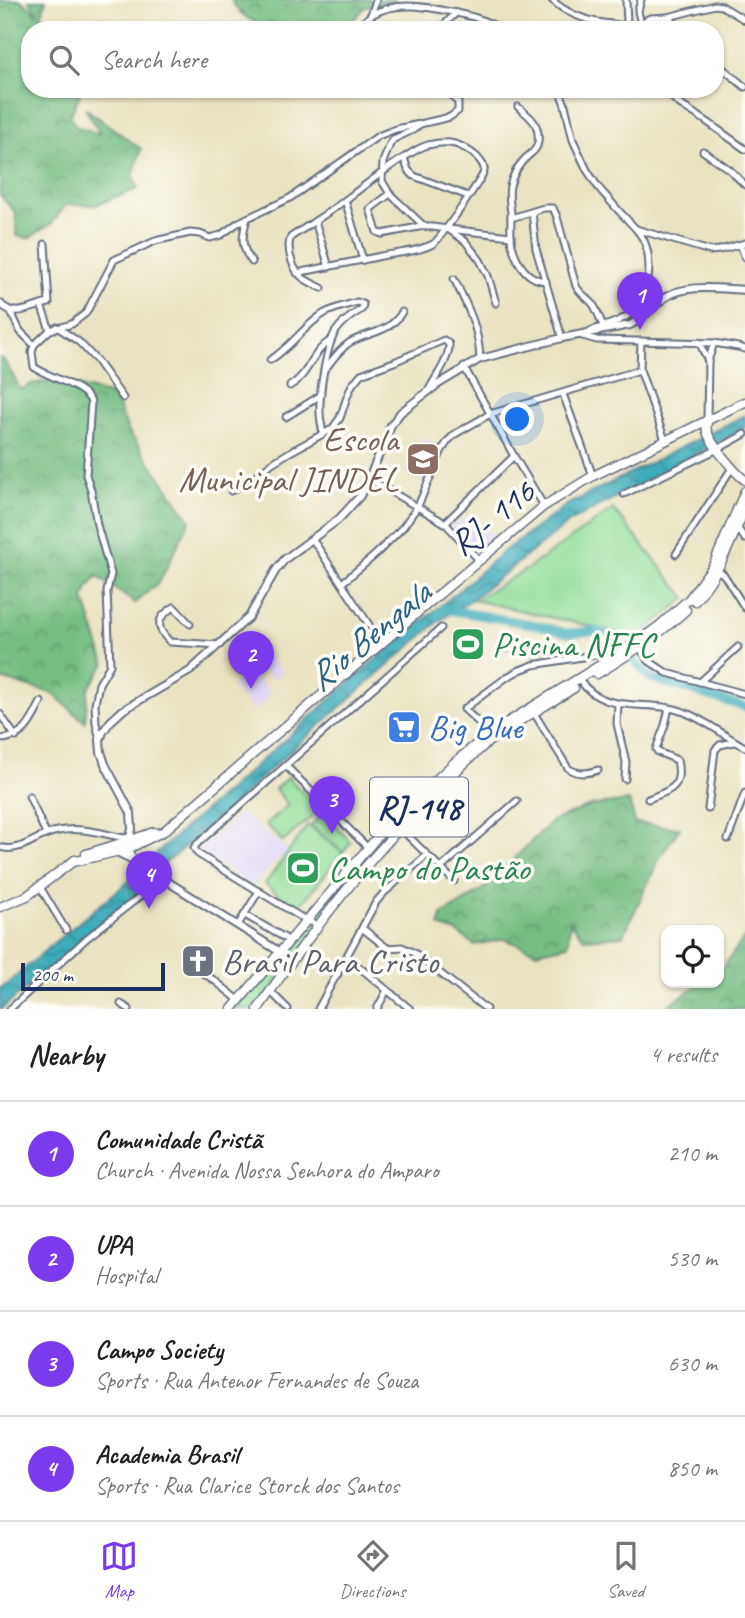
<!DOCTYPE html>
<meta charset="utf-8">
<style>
:root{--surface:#fff;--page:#f6f6f6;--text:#202124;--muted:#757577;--line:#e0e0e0;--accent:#7c3aed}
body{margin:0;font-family:Caveat,sans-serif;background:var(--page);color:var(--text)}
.controls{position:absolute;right:21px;bottom:21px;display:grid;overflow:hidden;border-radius:14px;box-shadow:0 2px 5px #0004}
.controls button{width:63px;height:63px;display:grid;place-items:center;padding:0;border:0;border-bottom:2px solid var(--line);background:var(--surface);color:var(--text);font:35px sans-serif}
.scale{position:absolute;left:21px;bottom:18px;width:144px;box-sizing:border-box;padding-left:7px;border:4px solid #1b2f5e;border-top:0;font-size:19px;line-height:24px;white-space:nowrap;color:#1b2f5e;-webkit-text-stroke:5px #fdfcf7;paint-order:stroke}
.you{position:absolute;left:518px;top:420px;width:24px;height:24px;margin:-18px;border:5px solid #fff;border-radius:50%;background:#1a73e8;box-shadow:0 0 0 10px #1a73e833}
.badge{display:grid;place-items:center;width:46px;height:46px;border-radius:50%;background:var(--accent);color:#fff;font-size:23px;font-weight:700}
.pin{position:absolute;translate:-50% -58px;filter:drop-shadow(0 2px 4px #0008)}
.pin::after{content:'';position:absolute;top:37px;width:24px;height:21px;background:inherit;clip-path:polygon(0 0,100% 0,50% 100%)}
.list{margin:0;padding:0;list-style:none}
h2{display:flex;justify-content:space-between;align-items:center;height:91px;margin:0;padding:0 28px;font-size:30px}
h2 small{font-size:23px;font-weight:400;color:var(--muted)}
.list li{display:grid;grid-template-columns:46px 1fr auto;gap:21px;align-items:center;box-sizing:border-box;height:105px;padding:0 28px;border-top:2px solid var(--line)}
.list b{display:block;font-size:26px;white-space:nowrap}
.list p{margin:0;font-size:23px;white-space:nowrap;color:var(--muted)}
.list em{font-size:23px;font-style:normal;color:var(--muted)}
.icon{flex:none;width:38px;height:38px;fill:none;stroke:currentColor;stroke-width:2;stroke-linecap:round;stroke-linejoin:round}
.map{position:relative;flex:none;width:745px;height:1009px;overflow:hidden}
.search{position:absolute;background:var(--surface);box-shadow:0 2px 5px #0004;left:21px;right:21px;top:21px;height:77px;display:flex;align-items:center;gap:18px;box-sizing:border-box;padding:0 24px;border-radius:28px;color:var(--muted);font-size:26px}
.sheet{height:511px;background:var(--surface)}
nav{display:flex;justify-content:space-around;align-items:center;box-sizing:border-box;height:98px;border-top:2px solid var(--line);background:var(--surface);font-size:19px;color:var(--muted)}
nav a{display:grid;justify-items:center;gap:4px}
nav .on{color:var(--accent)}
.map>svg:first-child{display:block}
.built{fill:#dfd5f5}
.forest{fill:url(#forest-crowns);stroke:#487670;stroke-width:2}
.park{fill:url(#park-crowns);stroke:#56867c;stroke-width:2}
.pitch{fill:#92de9b;stroke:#56867c;stroke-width:2}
.water{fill:url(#water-waves);stroke:#2c6e8c;stroke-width:2}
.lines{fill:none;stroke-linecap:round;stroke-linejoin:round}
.river{stroke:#3cacb9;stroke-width:9}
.minor-casing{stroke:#636e81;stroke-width:9}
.tertiary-casing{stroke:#636e81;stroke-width:10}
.primary-casing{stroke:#636e81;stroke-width:11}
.minor{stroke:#fff;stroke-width:5}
.tertiary{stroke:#fff;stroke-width:6}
.primary{stroke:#fff;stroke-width:8}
.labels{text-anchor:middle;stroke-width:7;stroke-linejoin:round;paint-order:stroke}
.shield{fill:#fdfcf7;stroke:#5f6c8c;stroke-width:2}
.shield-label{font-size:33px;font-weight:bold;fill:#1b2f5e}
.education-label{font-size:35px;fill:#785e54;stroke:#fdfcf7;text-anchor:end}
.street-label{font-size:35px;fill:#1b2f5e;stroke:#fdfcf7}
.leisure-label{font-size:35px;fill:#27864d;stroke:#fdfcf7;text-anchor:start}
.shop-label{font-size:35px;fill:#366cbe;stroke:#fdfcf7;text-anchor:start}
.worship-label{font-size:35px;fill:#5b616d;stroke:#fdfcf7;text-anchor:start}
.water-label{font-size:37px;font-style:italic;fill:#286182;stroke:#fdfcf7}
</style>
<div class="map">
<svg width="745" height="1009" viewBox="0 0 745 1009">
<defs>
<pattern id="forest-crowns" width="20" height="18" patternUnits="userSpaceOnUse" patternTransform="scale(1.75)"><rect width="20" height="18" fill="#75bd83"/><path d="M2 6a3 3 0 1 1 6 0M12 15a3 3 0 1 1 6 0" fill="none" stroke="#5f9a6e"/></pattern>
<pattern id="park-crowns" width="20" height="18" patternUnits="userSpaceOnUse" patternTransform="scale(1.75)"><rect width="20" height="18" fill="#92de9b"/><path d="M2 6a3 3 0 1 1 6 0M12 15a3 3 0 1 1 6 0" fill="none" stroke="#7dbf88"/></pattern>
<pattern id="water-waves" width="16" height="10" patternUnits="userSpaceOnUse" patternTransform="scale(1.75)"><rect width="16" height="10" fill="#3cacb9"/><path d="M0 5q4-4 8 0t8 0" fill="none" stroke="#328c9a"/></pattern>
</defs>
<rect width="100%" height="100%" fill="#fdfcf7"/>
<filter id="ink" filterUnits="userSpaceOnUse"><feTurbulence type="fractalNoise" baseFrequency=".0143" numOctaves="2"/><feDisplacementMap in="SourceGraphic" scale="14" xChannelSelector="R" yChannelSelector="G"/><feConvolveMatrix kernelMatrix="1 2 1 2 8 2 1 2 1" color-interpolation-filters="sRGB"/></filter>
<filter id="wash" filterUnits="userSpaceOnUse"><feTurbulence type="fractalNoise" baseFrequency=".00686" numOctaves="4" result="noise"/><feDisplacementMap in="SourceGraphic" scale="28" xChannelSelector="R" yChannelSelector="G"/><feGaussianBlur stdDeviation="1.57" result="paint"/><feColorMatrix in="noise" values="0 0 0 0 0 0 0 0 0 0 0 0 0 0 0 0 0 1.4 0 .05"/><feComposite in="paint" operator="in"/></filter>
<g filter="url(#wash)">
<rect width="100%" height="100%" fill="#eae3c2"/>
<g class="built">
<polygon points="423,437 437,448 425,483 406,472"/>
<polygon points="465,517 476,529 483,524 493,537 477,553 451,527"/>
<polygon points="249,629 281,671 273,680 239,638"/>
<polygon points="253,672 270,693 263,700 265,701 254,711 232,686 246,673 249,675"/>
<polygon points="241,813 288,850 284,857 277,859 253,887 199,850"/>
</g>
<g class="forest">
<polygon points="0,0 21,0 38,15 29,0 46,0 41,18 50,30 30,30 30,89 71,89 80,95 70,115 75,126 100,134 85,108 141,149 133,176 138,189 96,205 66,205 51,224 29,238 16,236 16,213 0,195"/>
<path d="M231,0H394L395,2L365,7L344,30C310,30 268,37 241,13C237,10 234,4 231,0Z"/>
<polygon points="0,358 4,360 21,390 31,384 52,380 113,395 129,432 190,520 160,581 135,603 97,576 88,588 84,598 105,664 88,689 85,722 52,693 0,679"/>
<polygon points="629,801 635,823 680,828 660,857 623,936 585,939 570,922 568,945 536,952 505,939 475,945 457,932 439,926 442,915 481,891 552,821 590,806"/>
<polygon points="745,937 745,1009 663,1009 701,983 719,983 719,971 723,967"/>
</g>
<polygon class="park" points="400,814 405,819 255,1009 235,1009"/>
<g class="pitch">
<polygon points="613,509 686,598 638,637 474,600 530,567"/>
<polygon points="501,633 547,642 545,656 498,646"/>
<polygon points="288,777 319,810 283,842 266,824 288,805 275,789"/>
<polygon points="323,812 351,842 343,852 311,826"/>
<polygon points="308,825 343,853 297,909 265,884"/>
</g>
<polygon class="water" points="745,415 745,428 571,521 464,605 439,621 269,770 220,818 164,864 135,895 2,1009 0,1009 0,988 6,985 56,941 127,883 161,849 385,651 456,593 505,550 568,504"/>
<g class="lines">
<polyline class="river" points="443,609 536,625 566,633 597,631 616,640 650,678 745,707"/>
</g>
</g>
<g filter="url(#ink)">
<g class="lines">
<g class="minor-casing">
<g id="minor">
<path d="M552,0C566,13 585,20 603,23C616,25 625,24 636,30"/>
<polyline points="626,0 627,25"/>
<polyline points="641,0 638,11 641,25"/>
<polyline points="371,15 376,0"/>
<polyline points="668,17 682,30"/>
<path d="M356,30C361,25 366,19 371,15C397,0 429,7 456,13C474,17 485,19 501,30"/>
<polyline points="439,30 456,13"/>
<polyline points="640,30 644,21 650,18 668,17 715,5 722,6 745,20"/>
<polyline points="715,62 745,87"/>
<polyline points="447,89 458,103 458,111 450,117 420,124 413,130 394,139 390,144 383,162 382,181 390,194 424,226 448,229 465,241 480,260 488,276 496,303"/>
<polyline points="559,89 565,105 573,140 587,170 598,187 619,211 636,229 710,251 720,250 745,243"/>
<polyline points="664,89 678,103 706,121 745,149"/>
<path d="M518,107C531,117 540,124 538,142C537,152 528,154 522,162C517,168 512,178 510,186C508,194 510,204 511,213C511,223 510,235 512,245C517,263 527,280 546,281"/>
<polyline points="703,151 730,170 745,185"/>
<polyline points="404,158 408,170 414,176 468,196"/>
<polyline points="390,194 370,209 377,232 382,234 424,226"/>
<polyline points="345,200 363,260"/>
<polyline points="532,212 536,249 562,338"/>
<path d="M247,218C242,236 240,247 252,262"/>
<path d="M511,218L544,208H553L557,217L576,286C580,294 587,297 593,304C597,310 600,319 603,326"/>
<polyline points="315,221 329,267"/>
<polyline points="448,229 511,236"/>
<polyline points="740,245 745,257"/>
<path d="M297,273C325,267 353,262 381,256C398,253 417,252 433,244C439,241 484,176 484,171C485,165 480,161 477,157C461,143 449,140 428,145C417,148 409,155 400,160C382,172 365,185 348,198C330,212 310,224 291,237C288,244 289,247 290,255C295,276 304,280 322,288"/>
<path d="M454,279C468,307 479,328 480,359"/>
<path d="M0,303C12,317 26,310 41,305L50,330"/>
<polyline points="41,305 49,303 45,244"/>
<path d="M11,312L20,331L34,345L32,352L34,367C49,378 84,385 91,402L86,475L91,490L97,525L111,574L107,591L110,665L99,684L95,704L96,723L100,740"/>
<polyline points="57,327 79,342 96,360 123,398"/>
<path d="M590,331C603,326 619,323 630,314C649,298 653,265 645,243C643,238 639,233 636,229"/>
<polyline points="579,335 597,340 714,343 738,347 745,349"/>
<polyline points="641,341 640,370 665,440"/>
<polyline points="699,342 708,361"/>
<polyline points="34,345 50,330 72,324 86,313 114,260 155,241 190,233 200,234 210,238 221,235 239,222 290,198 378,136 396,129 420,124"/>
<path d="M270,360C291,348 305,324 325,313C335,308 347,305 357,302L363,304L362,309C352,315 343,321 336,331C326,346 319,394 320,412C320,420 322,427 323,434"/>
<polyline points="464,367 514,456 544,506"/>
<path d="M326,368C333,359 340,349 349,343C369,331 389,334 402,312"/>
<path d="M290,386C310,374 311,352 331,340"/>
<polyline points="563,394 593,476"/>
<polyline points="286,417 321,395"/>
<polyline points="707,420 708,361 714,343"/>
<polyline points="369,479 445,523 479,560"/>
<path d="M231,491L253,478L272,463L290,452L332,429L340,418L347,397L352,385L361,374L394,362L444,340L449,344C449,361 436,376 428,391"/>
<polyline points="624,494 718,449 745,434"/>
<polyline points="445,523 514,456"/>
<polyline points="737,527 745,539"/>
<polyline points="313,540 381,643"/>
<polyline points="676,554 732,468"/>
<polyline points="716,568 724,575 745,608"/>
<polyline points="342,583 374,556 403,527 418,506 442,450 448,441 455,434 490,414 640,370"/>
<path d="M190,624L174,607C156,618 155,627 170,642L220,645"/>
<polyline points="639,647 649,661 667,673 745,694"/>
<path d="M579,679C604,717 648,698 684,712C705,720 725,736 745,747"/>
<polyline points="700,682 738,647"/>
<polyline points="618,704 617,724 626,762 625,779"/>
<path d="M534,713L568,768C577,775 587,774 598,770"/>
<polyline points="0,714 16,737"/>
<polyline points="491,734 464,709 507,677 520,670 533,665 600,654 616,656"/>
<path d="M0,739C25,738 31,722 41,702"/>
<polyline points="286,766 368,848"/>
<polyline points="29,796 46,834"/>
<path d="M648,799C671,790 683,788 677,760L658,752L656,749L665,725L669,708"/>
<polyline points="708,809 715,750 720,745 734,742"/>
<polyline points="399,827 454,881"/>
<polyline points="728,839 745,793"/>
<path d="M0,847C21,854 37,834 58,831C80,826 103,834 125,838L129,837"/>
<polyline points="441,868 517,801"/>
<polyline points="40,887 66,930"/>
<polyline points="245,915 290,941"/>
<polyline points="238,925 259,891"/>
<polyline points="319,925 307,921 198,854 194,848 196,845 441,628"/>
<polyline points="362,928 387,948 402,947 413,952 486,1009"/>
<polyline points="302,946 338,974"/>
<polyline points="347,957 410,1009"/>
<polyline points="190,965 214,980 240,1001"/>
<polyline points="270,991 288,1009"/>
<polyline points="121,1004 129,1009"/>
<polyline points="10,1009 87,938 162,879"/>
<polyline points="318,1009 376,902 384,893 427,855"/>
<polyline points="377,1009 387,990"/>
</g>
</g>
<g class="tertiary-casing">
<g id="tertiary">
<path d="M129,841L132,829L131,813L105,764L101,752L100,740L103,732L110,722L123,710L190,671L249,617L276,570L285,559L339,519L360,496L369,479L391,425L401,412L437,385L480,359L562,338L630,325C643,319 652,307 664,298C687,283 719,289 745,290"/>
<polyline points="117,852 133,860 280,952"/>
</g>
</g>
<g class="primary-casing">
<g id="primary">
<path d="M707,420C707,422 706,430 707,431C710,443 735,473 745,480"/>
<path d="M695,601C719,574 731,541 745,509"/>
<path d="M597,674C629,655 659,635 686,610"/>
<polyline points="130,845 128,853 133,860"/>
<polyline points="86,854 137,838 154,832"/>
<polyline points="73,862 128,849 164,831 417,613 544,506 593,476 745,402"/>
<polyline points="0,907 27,896 75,860"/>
<polyline points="232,1009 384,829 455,762 490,733 631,646 659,626 689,599 713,566 745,491"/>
<path d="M258,1009C312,930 371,853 441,786C456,771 472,756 488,742C515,722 546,706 574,688"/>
</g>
</g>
<use href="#minor" class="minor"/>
<use href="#tertiary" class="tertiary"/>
<use href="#primary" class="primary"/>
</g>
</g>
<defs>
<g id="school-square" transform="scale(1.75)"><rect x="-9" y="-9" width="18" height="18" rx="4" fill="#8d6e63" stroke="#fdfcf7"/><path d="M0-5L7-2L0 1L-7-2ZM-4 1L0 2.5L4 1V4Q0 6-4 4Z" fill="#fff"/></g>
<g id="stadium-square" transform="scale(1.75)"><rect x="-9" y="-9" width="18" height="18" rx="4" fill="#2e9e5b" stroke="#fdfcf7"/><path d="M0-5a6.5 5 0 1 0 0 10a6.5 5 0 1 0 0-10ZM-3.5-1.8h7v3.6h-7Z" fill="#fff"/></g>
<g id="supermarket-square" transform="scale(1.75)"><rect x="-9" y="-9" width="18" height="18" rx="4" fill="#3f7fe0" stroke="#fdfcf7"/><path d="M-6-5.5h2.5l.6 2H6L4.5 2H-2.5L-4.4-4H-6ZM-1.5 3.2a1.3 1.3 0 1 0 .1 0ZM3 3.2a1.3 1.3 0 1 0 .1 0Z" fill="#fff"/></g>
<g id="church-square" transform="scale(1.75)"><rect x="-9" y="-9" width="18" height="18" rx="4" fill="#6b7280" stroke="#fdfcf7"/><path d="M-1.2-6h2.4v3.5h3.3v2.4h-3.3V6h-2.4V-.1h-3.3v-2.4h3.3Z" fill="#fff"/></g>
</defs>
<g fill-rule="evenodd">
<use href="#school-square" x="423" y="459"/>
<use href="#stadium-square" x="468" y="644"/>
<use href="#supermarket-square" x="404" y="727"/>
<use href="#stadium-square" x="303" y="868"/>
<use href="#church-square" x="198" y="961"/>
</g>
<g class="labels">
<rect class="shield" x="370" y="777.5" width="98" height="59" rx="5"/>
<g class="shield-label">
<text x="419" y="819">RJ-148</text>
</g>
<g class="education-label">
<text x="398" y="451">Escola<tspan x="398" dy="40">Municipal JINDEL</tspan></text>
</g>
<g class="street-label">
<text transform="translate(492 517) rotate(-39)" y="12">RJ- 116</text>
</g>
<g class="leisure-label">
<text x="492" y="656">Piscina NFFC</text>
<text x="328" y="880">Campo do Pastão</text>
</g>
<g class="shop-label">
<text x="428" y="739">Big Blue</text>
</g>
<g class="worship-label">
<text x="222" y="973">Brasil Para Cristo</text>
</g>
<g class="water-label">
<text transform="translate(368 635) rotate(-40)" y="13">Rio Bengala</text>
</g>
</g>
</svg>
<div class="controls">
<button><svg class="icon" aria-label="locate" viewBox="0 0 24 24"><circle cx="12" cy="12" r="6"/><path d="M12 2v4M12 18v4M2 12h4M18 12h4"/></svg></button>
</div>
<div class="scale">200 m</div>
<div class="you"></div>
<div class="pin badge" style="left:640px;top:330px">1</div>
<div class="pin badge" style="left:251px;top:689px">2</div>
<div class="pin badge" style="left:332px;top:834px">3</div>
<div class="pin badge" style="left:149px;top:909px">4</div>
<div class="search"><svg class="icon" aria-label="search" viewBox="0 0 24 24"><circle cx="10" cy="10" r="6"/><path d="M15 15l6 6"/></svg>Search here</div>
</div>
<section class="sheet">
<h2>Nearby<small>4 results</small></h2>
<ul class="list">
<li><span class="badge">1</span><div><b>Comunidade Cristã</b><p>Church · Avenida Nossa Senhora do Amparo</p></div><em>210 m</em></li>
<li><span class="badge">2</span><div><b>UPA</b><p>Hospital</p></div><em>530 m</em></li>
<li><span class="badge">3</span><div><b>Campo Society</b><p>Sports · Rua Antenor Fernandes de Souza</p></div><em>630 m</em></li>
<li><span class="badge">4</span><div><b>Academia Brasil</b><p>Sports · Rua Clarice Storck dos Santos</p></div><em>850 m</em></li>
</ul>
</section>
<nav>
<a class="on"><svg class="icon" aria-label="map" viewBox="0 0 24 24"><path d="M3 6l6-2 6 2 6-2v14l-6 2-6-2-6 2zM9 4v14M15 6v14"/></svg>Map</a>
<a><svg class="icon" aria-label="directions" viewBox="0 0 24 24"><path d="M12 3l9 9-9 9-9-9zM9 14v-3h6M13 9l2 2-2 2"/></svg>Directions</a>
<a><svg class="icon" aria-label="saved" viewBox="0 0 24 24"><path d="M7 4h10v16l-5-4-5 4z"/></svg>Saved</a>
</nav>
